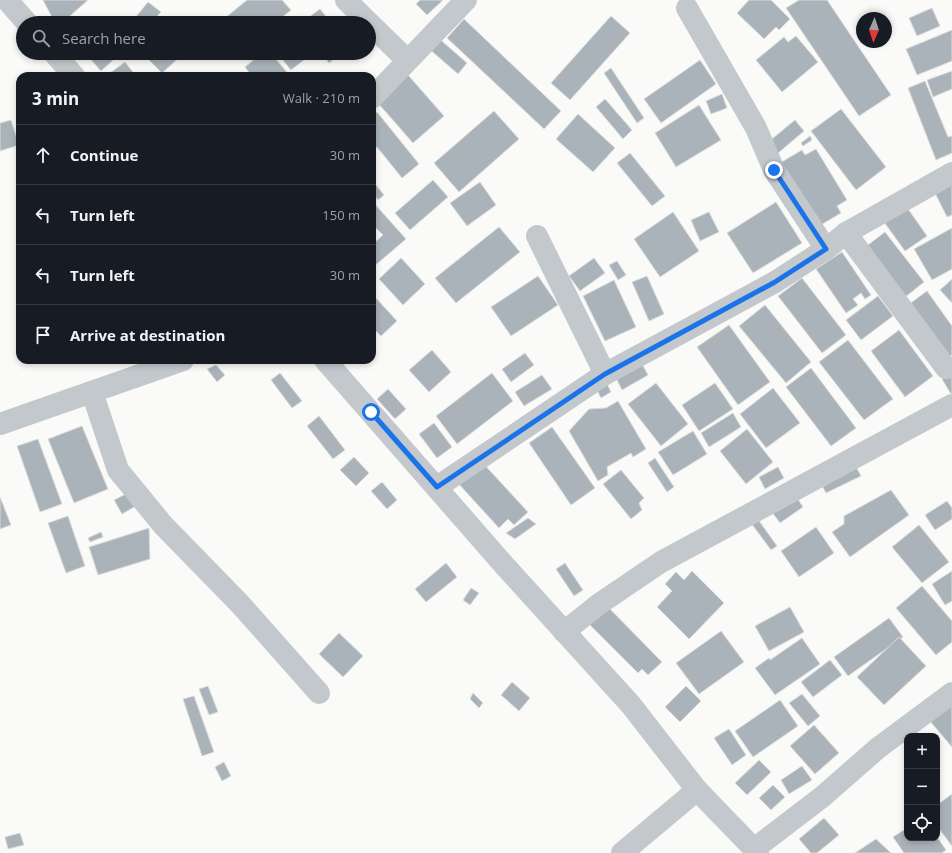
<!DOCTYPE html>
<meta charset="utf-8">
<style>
:root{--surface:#171b24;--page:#242831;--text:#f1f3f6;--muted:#9ea1a6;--line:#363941}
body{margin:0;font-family:"Open Sans",sans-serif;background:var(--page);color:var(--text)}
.controls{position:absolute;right:12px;bottom:12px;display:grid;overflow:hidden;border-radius:8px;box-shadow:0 2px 6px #0003}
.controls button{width:36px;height:36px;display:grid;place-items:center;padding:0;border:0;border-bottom:1px solid var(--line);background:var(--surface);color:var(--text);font:20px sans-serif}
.compass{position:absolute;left:856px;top:12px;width:36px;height:36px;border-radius:50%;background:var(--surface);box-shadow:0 2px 6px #0003;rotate:183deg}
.stop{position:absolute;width:12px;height:12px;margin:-9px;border:3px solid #1a73e8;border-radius:50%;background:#fff}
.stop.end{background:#1a73e8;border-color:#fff;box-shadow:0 1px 4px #0008}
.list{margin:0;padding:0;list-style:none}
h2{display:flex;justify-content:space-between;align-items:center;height:52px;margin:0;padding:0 16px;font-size:17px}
h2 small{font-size:13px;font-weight:400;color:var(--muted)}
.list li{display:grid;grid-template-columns:26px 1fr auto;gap:12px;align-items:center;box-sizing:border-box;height:60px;padding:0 16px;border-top:1px solid var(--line)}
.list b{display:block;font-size:15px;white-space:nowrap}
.list em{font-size:13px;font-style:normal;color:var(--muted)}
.icon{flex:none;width:22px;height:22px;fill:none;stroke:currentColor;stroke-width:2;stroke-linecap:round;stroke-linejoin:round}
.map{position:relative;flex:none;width:952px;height:853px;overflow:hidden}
.search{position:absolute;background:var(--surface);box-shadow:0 2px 6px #0003;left:16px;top:16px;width:360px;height:44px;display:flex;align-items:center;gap:10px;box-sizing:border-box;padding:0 14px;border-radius:22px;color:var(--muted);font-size:15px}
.panel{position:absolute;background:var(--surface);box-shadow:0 2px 6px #0003;left:16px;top:72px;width:360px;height:292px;border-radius:12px}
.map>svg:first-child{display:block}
.building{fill:#aab3b9;stroke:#dcdcda}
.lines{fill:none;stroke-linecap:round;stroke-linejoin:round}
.minor{stroke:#c3c8cc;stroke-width:22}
.route{stroke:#1a73e8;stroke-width:5}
</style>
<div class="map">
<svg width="952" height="853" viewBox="0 0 952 853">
<rect width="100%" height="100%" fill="#fafaf8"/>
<g class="building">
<polygon points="43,0 88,0 62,23 55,23"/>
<polygon points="247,0 282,0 291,10 275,23 230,23 225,18"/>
<polygon points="420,0 443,0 427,15 416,4"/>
<polygon points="749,0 771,0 790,19 779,30 776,27 764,39 737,13"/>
<polygon points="799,0 827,0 891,95 859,116 786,8"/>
<polygon points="148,2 161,12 151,23 131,23"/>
<polygon points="932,8 940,26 917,36 909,18"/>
<polygon points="320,9 331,23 301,23"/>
<polygon points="171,16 177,23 164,23"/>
<polygon points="611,16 630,33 570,100 551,83"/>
<polygon points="464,19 561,111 544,129 447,38"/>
<polygon points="952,30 952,61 917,75 906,49"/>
<polygon points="436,36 467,63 458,74 427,47"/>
<polygon points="796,36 818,62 782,92 756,60 784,37 788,42"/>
<polygon points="85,53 121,53 101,71"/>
<polygon points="142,53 184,53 162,73"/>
<polygon points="262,53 271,53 290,76 252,76 245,67"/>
<polygon points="277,53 313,53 291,70"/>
<polygon points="321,53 342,53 329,63"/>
<polygon points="700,60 716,84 661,123 644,99"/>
<polygon points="125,62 136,76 106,76"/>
<polygon points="611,68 644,118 637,123 604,73"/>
<polygon points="952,71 952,89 933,97 927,80"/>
<polygon points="408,75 444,116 413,143 377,102"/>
<polygon points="925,81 948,137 952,136 952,153 936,160 908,88"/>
<polygon points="722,94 727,108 711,114 706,101"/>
<polygon points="605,99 632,130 623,139 596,107"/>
<polygon points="699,105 721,140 676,167 655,133"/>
<polygon points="841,109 886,167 856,190 811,131"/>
<polygon points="494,111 519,139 459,192 434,163"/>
<polygon points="377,112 419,164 402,178 377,147 372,151 372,116"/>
<polygon points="578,114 615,148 593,172 556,139"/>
<polygon points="11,120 19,145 0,151 0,123"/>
<polygon points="795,120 804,131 777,154 767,143"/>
<polygon points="810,136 812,140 803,146 801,143"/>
<polygon points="816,149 847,200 837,206 841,213 819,226 780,163 802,150 805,155"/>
<polygon points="630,153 665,196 652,206 617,163"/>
<polygon points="433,180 448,197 410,230 395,213"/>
<polygon points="480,182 496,205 467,226 450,203"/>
<polygon points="952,182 952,215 947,217 934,191"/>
<polygon points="376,185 384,195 378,200 372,192 372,188"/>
<polygon points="372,201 406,239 372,268 372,245 383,235 372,224"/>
<polygon points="776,202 802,243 753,273 727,233"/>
<polygon points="906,206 927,236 905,251 884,222"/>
<polygon points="673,212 699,251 660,277 634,239"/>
<polygon points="709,212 719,232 700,241 691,220"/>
<polygon points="499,227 520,252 456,303 435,278"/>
<polygon points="952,228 952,269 932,280 914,249"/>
<polygon points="885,232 924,282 904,298 864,248"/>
<polygon points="842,252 871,295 865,299 861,293 853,299 858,305 846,313 816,269"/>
<polygon points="401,258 425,284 403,305 379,279"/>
<polygon points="594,258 605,273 580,291 569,276"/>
<polygon points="617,261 626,275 618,280 609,265"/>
<polygon points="538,276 558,305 511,336 491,307"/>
<polygon points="647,276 664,314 649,321 632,282"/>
<polygon points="802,278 846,335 822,353 778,296"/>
<polygon points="952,279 952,303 940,290"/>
<polygon points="614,280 636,327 605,341 583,296"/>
<polygon points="927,291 952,326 952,355 942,361 904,308"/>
<polygon points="878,296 893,316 861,340 846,320"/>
<polygon points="375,297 397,321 381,336 372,327 372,300"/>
<polygon points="765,305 811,362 786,383 739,326"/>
<polygon points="729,325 770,382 738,405 697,347"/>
<polygon points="899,330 933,376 905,397 871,351"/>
<polygon points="848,340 893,399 864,420 819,362"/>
<polygon points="432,350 451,372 429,392 409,370"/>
<polygon points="525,353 534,365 511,382 502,369"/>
<polygon points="641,362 648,375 622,390 615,376"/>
<polygon points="216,365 225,375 217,382 207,369"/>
<polygon points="811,368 856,428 831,446 786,387"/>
<polygon points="952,372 952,393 951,394 942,379"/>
<polygon points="280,373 302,401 292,408 271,380"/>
<polygon points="492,373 513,401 457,444 436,416"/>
<polygon points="542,375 552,389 524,406 515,392"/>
<polygon points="606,382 611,392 601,398 596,388"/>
<polygon points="656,383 688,424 661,446 628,404"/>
<polygon points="715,383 733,409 699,431 682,405"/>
<polygon points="773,388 800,423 766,448 740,414"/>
<polygon points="388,389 406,409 395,419 377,399"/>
<polygon points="618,401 646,449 633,457 631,453 607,467 608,475 598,481 569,431 589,409 606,408"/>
<polygon points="733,413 741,427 709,447 701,433"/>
<polygon points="319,416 345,450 333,459 307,426"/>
<polygon points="434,423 452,447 437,458 419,434"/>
<polygon points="82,426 108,489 74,503 48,439"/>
<polygon points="552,427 595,488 571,505 529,443"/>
<polygon points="747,429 773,462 746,484 720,451"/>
<polygon points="693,431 707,454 673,475 658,452"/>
<polygon points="38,439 62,504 40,512 17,446"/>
<polygon points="354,457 369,473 356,486 340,470"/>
<polygon points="655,458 674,487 667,492 648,463"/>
<polygon points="480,460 528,512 514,525 508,519 499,528 457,482"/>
<polygon points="853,461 861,476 826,493 818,478"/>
<polygon points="778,467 784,478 765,489 759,477"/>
<polygon points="621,470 644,498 639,503 642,510 631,519 603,484"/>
<polygon points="382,482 397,500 387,509 371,491"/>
<polygon points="891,490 909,515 850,557 832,532 844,524 844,516"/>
<polygon points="128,493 136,506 122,514 114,500"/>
<polygon points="795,495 803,507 780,523 772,512"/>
<polygon points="0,497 11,525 0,529"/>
<polygon points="947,501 952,508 952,519 935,530 925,515"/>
<polygon points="68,516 85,566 66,573 48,523"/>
<polygon points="528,518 536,524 515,539 506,533"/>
<polygon points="757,518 777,546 771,550 751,523"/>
<polygon points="919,525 949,562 922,583 892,547"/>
<polygon points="816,527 834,553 799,577 781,551"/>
<polygon points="149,528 150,559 98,575 89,547"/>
<polygon points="101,532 103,537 90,542 88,538"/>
<polygon points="446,563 457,577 426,602 415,589"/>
<polygon points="565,563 583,590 574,596 556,569"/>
<polygon points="692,571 724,603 689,639 657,607 672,591 665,584 676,572 684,580"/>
<polygon points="952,571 952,601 945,605 932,584"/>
<polygon points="922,586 952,621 952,642 936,655 896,608"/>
<polygon points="471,588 479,593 470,605 463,600"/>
<polygon points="607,606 662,662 648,675 642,669 638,673 589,624"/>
<polygon points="790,607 804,632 769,651 755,626"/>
<polygon points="889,618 903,637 848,676 834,657"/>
<polygon points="721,631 744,662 699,694 676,663"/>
<polygon points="339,633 363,656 343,677 319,654"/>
<polygon points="899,637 926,666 884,705 857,677"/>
<polygon points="802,638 820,664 775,695 755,668 769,658 770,660"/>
<polygon points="830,660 842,675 813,697 801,682"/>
<polygon points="512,682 530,698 519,711 501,695"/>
<polygon points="208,686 218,712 209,715 199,689"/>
<polygon points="686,686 701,701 680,722 665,707"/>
<polygon points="473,693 483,703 479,708 470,699"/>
<polygon points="802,694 820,716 808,726 789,703"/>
<polygon points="194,696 214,752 202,756 183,699"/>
<polygon points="780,700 798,726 753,757 735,731"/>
<polygon points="952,700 952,747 929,720"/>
<polygon points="814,725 839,753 815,774 790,746"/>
<polygon points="729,729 746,755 732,765 714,738"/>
<polygon points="759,760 771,772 747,795 735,783"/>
<polygon points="224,762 231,776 222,781 215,767"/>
<polygon points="802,766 812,780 789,794 781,780"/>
<polygon points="773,785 785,797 771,810 759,798"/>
<polygon points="952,794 952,846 937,826 937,805"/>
<polygon points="824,818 839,835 817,853 811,853 799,839"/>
<polygon points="907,828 907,838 937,837 946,850 942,853 904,853 893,837"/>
<polygon points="20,833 24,845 8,849 5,837"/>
<polygon points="876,839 891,853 855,853"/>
</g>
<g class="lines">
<g class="minor">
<polyline points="7,0 27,23"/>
<polyline points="346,0 369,23"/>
<polyline points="687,8 756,128 774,170 826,249"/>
<polyline points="369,23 407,60"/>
<polyline points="54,53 74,76"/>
<polyline points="372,98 466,0"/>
<polyline points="846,233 946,368"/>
<polyline points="537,236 605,374"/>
<polyline points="325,360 504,565 631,705 697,790 758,853"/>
<polyline points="92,392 118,470 163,525 240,604 319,693"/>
<polyline points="0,424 183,360"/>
<polyline points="437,487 605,374 775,282 826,249 846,233 952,173"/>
<polyline points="564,632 599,604 661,562 952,405"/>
<polyline points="754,849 822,797 878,748 952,693"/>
<polyline points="622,853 697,790"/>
</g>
</g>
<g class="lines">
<polyline class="route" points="371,412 437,487 605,374 775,282 826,249 774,170"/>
</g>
</svg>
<div class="controls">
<button>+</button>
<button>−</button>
<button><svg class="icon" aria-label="locate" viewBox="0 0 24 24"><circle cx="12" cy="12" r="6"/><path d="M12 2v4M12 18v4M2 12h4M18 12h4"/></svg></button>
</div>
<svg class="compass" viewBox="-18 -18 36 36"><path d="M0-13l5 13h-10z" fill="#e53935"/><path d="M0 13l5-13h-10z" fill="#9ea1a6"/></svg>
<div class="stop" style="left:371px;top:412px"></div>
<div class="stop end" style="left:774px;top:170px"></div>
<div class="search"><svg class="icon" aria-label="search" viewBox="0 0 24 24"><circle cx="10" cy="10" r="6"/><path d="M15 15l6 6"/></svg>Search here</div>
<section class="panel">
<h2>3 min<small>Walk · 210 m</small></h2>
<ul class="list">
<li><svg class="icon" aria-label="ahead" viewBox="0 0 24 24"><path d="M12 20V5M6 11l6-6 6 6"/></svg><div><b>Continue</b></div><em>30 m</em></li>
<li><svg class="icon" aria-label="left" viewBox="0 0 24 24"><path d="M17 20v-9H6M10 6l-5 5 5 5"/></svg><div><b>Turn left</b></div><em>150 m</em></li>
<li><svg class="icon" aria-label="left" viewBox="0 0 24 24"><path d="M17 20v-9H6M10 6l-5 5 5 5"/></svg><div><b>Turn left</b></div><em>30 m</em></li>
<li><svg class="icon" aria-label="arrive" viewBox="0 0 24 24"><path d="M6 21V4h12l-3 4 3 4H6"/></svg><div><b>Arrive at destination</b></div></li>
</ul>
</section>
</div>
